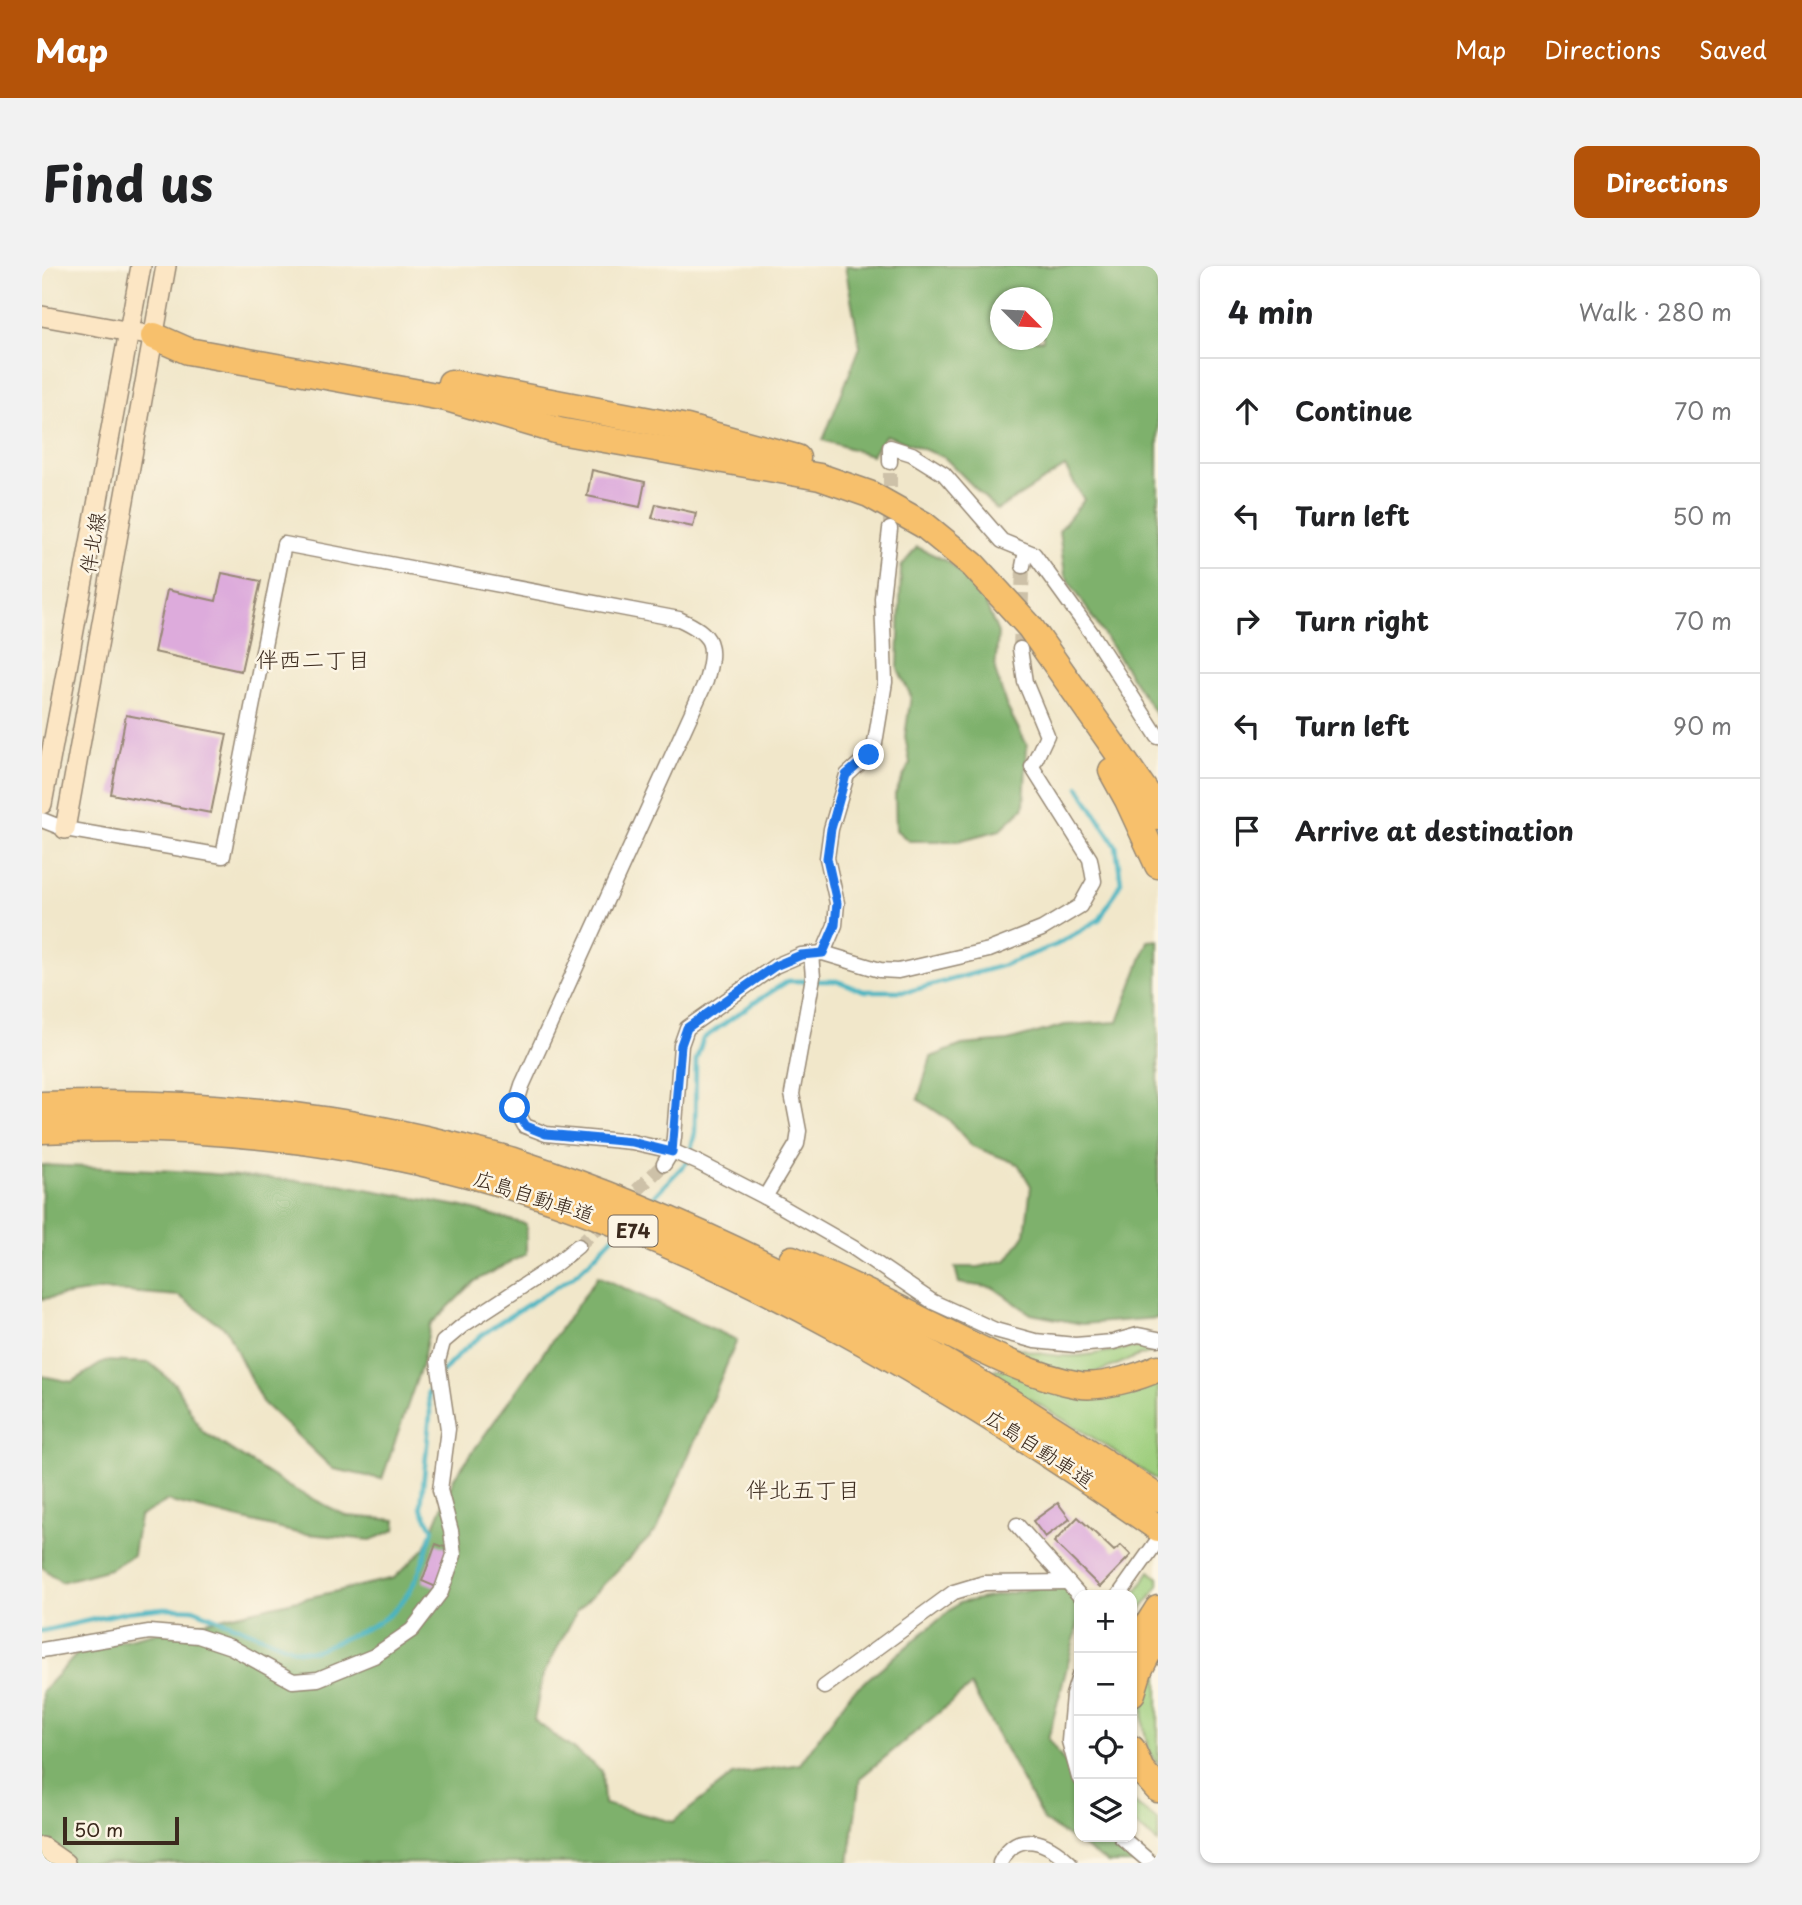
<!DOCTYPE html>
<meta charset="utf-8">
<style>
:root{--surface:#fff;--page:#f2f2f2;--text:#202124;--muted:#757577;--line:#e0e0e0;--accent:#b45309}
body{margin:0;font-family:"Playpen Sans","Klee One",sans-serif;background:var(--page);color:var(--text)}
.controls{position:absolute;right:21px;bottom:21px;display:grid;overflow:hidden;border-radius:14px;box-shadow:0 2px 5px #0004}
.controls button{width:63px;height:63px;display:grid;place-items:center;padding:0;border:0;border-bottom:2px solid var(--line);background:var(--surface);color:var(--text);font:35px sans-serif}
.compass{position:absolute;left:948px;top:21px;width:63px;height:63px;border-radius:50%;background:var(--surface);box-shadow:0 2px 5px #0004;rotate:114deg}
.scale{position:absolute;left:21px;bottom:18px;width:116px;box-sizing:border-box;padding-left:7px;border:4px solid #3b2a1e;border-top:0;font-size:19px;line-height:24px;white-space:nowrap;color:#3b2a1e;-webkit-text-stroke:5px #fcf5e5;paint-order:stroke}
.stop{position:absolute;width:21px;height:21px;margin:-16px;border:5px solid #1a73e8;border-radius:50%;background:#fff}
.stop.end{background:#1a73e8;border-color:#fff;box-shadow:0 2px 7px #0008}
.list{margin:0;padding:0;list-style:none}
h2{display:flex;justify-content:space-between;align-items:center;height:91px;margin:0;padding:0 28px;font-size:30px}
h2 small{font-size:23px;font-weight:400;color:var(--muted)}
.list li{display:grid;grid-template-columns:46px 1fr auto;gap:21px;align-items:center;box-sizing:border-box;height:105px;padding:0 28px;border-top:2px solid var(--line)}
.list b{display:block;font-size:26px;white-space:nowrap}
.list em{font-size:23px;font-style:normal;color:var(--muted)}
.icon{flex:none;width:38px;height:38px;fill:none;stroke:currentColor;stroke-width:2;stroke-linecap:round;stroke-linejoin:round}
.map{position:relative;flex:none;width:1116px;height:1597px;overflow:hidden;border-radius:14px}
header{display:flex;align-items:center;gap:42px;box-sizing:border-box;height:98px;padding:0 35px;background:var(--accent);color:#fff}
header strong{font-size:33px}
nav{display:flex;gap:38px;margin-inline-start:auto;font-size:24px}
.intro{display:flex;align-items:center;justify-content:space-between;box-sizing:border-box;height:168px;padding:0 42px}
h1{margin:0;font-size:49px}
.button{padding:18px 32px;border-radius:14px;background:var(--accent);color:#fff;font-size:24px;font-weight:700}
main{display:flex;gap:42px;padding:0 42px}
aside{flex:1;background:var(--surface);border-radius:14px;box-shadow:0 2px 5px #0004}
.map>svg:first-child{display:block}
.green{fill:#9dce7d;stroke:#6c7c4e;stroke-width:2}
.forest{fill:#7eb16c;stroke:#5c6e45;stroke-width:2;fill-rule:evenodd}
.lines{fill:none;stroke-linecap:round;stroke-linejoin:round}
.stream{stroke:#46b4c1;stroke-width:4.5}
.building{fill:#ddabdc}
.street-tunnel{stroke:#cdc1a8;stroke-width:14;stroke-dasharray:14 7;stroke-linecap:butt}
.street-casing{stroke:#968874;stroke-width:17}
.secondary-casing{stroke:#968874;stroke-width:22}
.highway-casing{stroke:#968874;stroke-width:29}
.street{stroke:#fff;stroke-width:14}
.secondary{stroke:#fce6c4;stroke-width:19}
.highway{stroke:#f7c06c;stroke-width:26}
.route{stroke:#1a73e8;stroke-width:9}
.labels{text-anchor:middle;stroke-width:5;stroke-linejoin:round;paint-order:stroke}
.shield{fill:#fcf5e5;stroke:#75675a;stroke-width:2}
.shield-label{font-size:19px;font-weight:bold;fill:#3b2a1e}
.street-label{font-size:21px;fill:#3b2a1e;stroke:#fcf5e5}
.neighbourhood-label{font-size:23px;fill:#3b2a1e;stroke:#fcf5e5}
</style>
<header>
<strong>Map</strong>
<nav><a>Map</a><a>Directions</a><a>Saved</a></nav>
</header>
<div class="intro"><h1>Find us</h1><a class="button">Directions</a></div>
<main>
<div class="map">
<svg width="1116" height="1597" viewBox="0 0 1116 1597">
<rect width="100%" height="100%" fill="#fcf5e5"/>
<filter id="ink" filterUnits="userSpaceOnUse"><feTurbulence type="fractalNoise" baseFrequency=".0143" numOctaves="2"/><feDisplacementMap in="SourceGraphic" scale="14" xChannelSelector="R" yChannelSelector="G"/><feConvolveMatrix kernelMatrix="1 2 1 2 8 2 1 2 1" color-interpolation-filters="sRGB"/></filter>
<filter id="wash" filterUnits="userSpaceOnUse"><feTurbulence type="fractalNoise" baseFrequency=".00686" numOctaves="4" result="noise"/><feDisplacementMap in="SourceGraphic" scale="28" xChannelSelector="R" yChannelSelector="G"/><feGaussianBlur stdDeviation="1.57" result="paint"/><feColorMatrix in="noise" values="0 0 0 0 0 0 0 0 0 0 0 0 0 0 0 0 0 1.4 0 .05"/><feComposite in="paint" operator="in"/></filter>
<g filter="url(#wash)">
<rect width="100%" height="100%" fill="#f1e7ca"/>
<g class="green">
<path d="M909,1056C948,1073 991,1092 1035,1090C1062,1089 1089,1078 1116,1082V1087C1099,1084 1070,1104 1050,1107C1015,1113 942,1071 909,1056Z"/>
<polygon points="953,1103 1116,1115 1116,1215 1066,1181 949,1109"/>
<polygon points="1108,1305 1116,1312 1116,1321 1090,1355 1090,1332"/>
<path d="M1116,1395V1499C1101,1482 1099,1448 1103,1427C1105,1416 1112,1405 1116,1395Z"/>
<polygon points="1090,1535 1116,1555 1116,1577 1090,1556"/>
</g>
<g class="forest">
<path d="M803,0H1116V452L1023,309L1017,265L1042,234L1023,201L955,244L902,191L844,169L829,189L781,174L818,81ZM959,32H1001V74H959Z"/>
<polygon points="875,281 907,296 939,327 956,367 953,404 964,439 985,479 982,541 958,564 916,575 867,575 854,564 853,528 868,497 863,470 869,430 856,403 859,301"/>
<polygon points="1116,674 1116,1052 1040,1058 989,1048 952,1022 917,1017 913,1001 937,1001 965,994 983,968 989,920 976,898 930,880 907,854 876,833 889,791 920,779 966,775 1023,759 1076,756 1106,675"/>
<polygon points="0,899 134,905 297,918 421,941 484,958 484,988 433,1015 388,1059 380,1098 340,1213 291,1203 220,1136 184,1063 137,1030 59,1024 0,1033"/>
<polygon points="556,1010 695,1074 615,1264 535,1345 501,1409 492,1454 560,1505 562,1538 631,1556 691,1509 758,1498 809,1427 917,1337 1025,1316 1037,1346 1037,1355 1006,1473 1037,1516 1037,1571 1077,1571 1095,1597 1066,1597 1002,1555 929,1420 818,1512 807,1597 0,1597 2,1551 0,1425 39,1384 352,1312 383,1282 412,1212"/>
<polygon points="63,1095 108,1097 133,1118 160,1165 247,1221 305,1250 354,1254 353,1264 329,1274 255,1267 125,1235 97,1251 91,1289 68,1303 19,1316 0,1301 0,1110 30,1116"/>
</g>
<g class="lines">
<g class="stream">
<polyline points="607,935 646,895 653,867 654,794 661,773 713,736 746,715 795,715 822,725 868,725 959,700 1014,679 1058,653 1079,616 1074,580 1037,521"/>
<path d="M401,1106C435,1064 487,1040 531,1010C546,999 560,982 574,968"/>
<path d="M0,1365L84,1346L122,1342L151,1343L252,1383C274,1388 278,1382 298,1374C311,1368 326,1363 338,1355C370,1336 382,1297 391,1263L379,1241L388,1148L386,1126L396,1113"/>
</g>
</g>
<g id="blocks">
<g class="building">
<polygon points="550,204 603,216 598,241 545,230"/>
<polygon points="614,238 654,247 651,261 610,252"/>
<polygon points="180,307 219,315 199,405 112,386 125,324 174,335"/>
<polygon points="84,449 185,468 169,547 69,528"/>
<polygon points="1016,1237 1028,1253 1003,1271 991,1255"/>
<polygon points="1036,1251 1072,1285 1079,1279 1089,1289 1058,1321 1012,1276"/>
<polygon points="394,1278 408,1283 394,1321 380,1315"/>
</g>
</g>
</g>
<g filter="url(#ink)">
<use href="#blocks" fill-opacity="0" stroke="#968874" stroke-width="2"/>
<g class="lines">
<g class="street-tunnel">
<polyline points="848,263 848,196"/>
<polyline points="978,383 981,300"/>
<polyline points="580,939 622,898"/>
<polyline points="536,980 565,953"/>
</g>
<g class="street-casing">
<g id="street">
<polyline points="848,196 848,181 870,188 902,208 960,275 992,288 1050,368 1116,471"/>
<polyline points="981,300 984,285"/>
<path d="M0,554L23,563L181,590L242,278L637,353C672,369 674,379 664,415L480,820L473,842L483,860L504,868L590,876L630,885L657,897L723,931L810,981L891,1036L953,1064L993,1075L1033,1079L1071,1076L1096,1069L1116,1073"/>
<polyline points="781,687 793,659 795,637 785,592 789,563 805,509 827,489 833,477 843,416 840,332 848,263"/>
<polyline points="622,898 630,885 632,871 639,779 645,762 733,700 759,689 781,687 838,704 856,705 947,684 1000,663 1038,640 1052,615 1048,593 990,501 1005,469 983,416 978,383"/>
<polyline points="723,931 755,878 757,865 750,828 771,711 769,688"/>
<polyline points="975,1259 1037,1329"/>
<polyline points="1077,1329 1116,1274"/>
<polyline points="0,1384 107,1366 156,1370 189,1381 251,1415 276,1413 332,1390 370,1364 399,1326 412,1289 409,1265 398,1224 406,1163 396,1095 401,1076 420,1060 510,1001 536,980"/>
<polyline points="1037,1410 1031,1429 1027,1475 1037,1512"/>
<polyline points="782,1421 912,1326 942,1317 1025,1316"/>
<polyline points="1079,1571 1109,1597"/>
<path d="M958,1597C975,1561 1006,1576 1028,1597"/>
</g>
</g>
<g class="secondary-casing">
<g id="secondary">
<polyline points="0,50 100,68"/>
<polyline points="0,538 99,0"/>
<polyline points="23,563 124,0"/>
<polyline points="0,1581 23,1597"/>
</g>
</g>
<g class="highway-casing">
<g id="highway">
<polyline points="112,70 146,85 405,132 517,165 778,211 827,228 882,259 931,299 988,361 1103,525 1116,551"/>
<polyline points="409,117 645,162 755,192"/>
<polyline points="1070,505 1086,534 1116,599"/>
<path d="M0,839C137,834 276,846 409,879C430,885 453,889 474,896C705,971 916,1097 1116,1232"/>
<path d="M0,864C155,856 313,874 462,918C695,989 917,1125 1116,1262"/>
<path d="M750,993C796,1013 841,1034 885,1057C935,1081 983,1109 1038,1119C1058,1122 1098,1111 1116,1102"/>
<polyline points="1092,1381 1116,1343"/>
<polyline points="1090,1427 1097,1404 1116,1367"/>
<polyline points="1090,1483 1099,1504 1116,1523"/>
</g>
</g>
<use href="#street" class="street"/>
<use href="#secondary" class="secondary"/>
<use href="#highway" class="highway"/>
</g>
</g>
<g class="lines" filter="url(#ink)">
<polyline class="route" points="473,842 484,860 504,868 590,876 630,886 639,779 645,762 733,700 759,689 781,687 793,659 795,637 785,592 789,563 804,509 827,489"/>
</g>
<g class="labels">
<rect class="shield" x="566.5" y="949.5" width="49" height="31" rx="5"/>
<g class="shield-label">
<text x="591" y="972">E74</text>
</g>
<g class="street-label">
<text transform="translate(51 277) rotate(-80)" y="7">伴北線</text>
<text transform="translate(492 931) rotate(18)" y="7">広島自動車道</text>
<text transform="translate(997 1183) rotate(33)" y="7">広島自動車道</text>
</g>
<g class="neighbourhood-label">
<text x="271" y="402">伴西二丁目</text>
<text x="761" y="1232">伴北五丁目</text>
</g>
</g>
</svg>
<div class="controls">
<button>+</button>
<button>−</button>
<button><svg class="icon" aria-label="locate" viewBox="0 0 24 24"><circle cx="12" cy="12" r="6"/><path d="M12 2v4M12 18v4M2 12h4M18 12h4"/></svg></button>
<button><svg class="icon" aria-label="layers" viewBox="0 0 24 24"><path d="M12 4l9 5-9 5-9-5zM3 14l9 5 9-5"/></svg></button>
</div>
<svg class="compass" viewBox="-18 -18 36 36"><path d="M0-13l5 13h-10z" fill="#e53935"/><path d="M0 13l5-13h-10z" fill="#757577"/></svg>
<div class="scale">50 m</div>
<div class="stop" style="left:473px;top:842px"></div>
<div class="stop end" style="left:827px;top:489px"></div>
</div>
<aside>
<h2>4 min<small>Walk · 280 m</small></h2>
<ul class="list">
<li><svg class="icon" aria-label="ahead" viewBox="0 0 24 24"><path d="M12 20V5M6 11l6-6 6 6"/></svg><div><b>Continue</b></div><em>70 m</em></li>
<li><svg class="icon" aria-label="left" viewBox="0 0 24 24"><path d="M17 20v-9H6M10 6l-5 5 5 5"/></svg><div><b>Turn left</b></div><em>50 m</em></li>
<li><svg class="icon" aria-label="right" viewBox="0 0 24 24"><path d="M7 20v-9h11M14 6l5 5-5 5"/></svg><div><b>Turn right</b></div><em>70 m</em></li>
<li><svg class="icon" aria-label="left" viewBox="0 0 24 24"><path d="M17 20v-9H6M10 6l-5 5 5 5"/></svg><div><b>Turn left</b></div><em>90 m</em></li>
<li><svg class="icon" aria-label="arrive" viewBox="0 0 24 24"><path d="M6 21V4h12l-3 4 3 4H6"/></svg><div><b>Arrive at destination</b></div></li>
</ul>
</aside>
</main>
